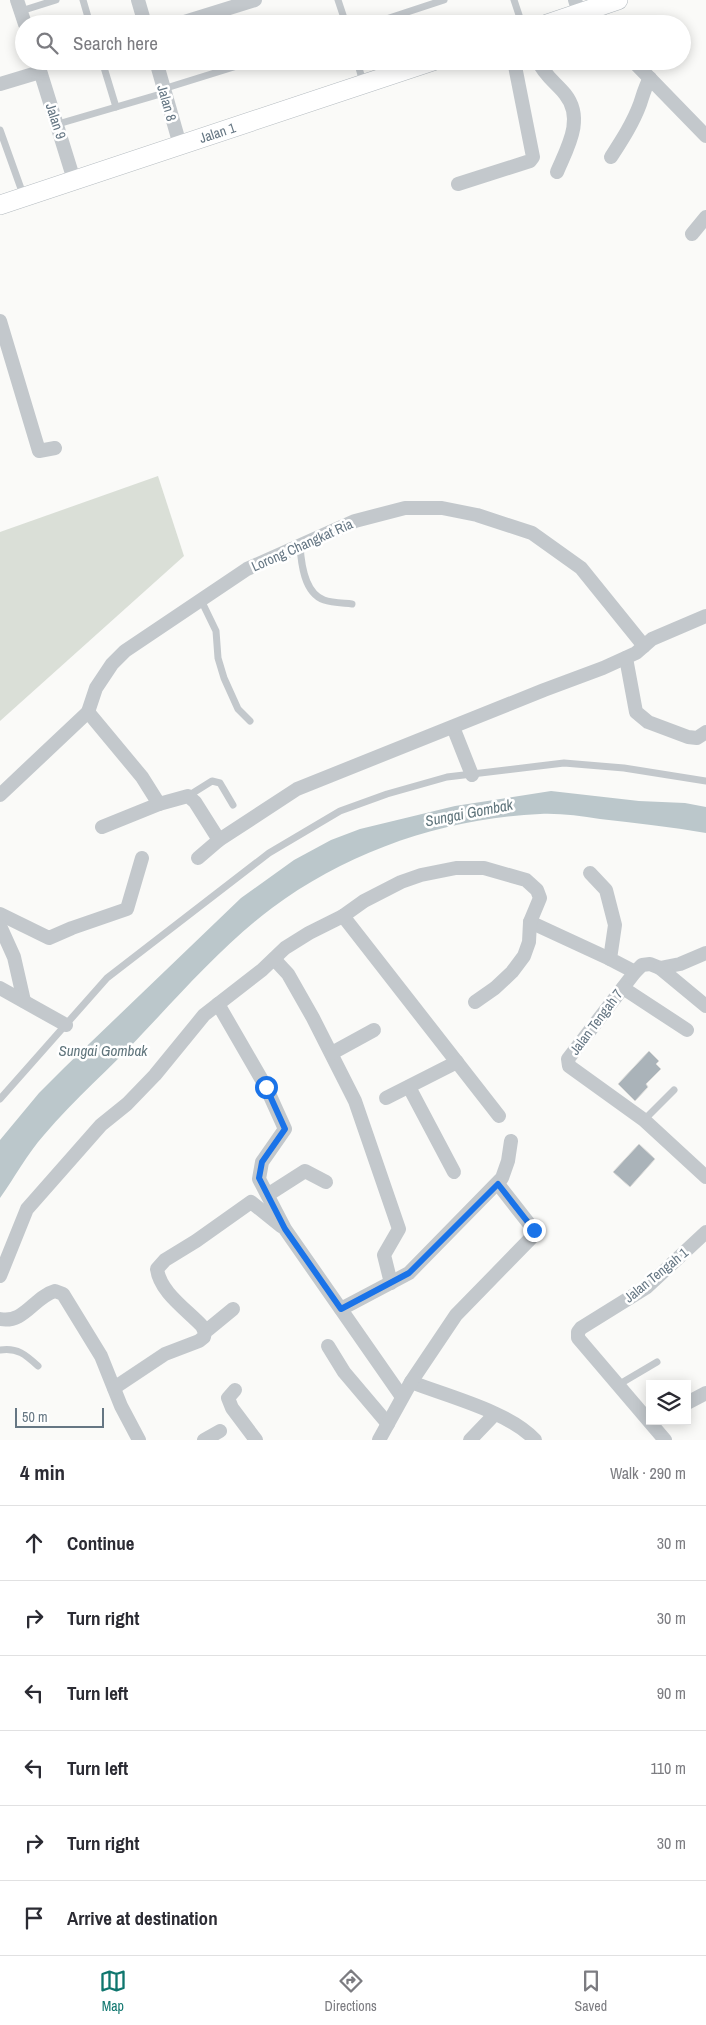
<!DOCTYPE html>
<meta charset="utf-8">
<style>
:root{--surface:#fff;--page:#f7f7f7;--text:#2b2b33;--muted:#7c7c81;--line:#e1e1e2;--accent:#0f766e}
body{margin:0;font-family:"Archivo Narrow",sans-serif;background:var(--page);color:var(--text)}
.controls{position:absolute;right:15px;bottom:15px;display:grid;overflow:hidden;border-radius:0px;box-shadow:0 2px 12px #0003}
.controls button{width:45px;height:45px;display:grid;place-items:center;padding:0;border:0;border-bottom:1px solid var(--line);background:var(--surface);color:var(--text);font:25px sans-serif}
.scale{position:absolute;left:15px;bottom:12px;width:89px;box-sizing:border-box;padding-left:5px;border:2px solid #657683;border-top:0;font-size:14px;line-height:18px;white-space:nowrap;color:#657683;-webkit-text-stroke:4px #fff;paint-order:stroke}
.stop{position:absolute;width:15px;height:15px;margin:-11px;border:4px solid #1a73e8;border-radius:50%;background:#fff}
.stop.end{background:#1a73e8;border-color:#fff;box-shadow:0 1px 5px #0008}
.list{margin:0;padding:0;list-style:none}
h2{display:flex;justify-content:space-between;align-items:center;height:65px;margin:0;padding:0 20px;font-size:21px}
h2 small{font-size:16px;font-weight:400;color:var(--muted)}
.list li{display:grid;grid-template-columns:32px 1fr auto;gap:15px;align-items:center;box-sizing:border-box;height:75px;padding:0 20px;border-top:1px solid var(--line)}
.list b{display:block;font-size:19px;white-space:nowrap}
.list em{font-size:16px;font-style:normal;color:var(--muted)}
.icon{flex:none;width:28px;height:28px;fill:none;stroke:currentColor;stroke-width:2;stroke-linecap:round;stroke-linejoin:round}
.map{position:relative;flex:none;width:706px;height:1440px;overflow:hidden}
.search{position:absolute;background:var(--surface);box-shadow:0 2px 12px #0003;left:15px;right:15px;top:15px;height:55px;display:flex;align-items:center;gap:12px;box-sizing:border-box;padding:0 18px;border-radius:28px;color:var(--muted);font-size:19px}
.sheet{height:515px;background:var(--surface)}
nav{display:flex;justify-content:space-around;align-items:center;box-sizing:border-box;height:70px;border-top:1px solid var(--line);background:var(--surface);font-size:14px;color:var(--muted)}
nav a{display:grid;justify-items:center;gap:2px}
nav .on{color:var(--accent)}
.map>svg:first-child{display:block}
.green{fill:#dadfd7}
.water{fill:#bbc7cb}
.building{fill:#aab3b9;stroke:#dcdcda}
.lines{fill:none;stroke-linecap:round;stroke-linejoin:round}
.secondary-casing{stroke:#b3babf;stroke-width:20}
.lane{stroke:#c3c8cc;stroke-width:7}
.street{stroke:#c3c8cc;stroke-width:14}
.secondary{stroke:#fff;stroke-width:19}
.route{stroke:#1a73e8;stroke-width:6}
.labels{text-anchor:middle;stroke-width:5;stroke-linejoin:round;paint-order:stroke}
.street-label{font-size:14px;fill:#657683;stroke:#fff}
.water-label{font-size:15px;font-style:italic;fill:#60757c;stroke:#fff}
</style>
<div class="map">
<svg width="706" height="1440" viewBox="0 0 706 1440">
<rect width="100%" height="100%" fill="#fafaf8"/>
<polygon class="green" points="158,476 184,556 0,721 0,532"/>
<path class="water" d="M551,791L639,801L685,803L706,807V833C671,827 635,823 600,819C580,816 559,813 540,814C445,818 348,851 272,908C224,944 184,990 143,1033C111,1068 75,1098 44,1135C27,1154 15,1177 0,1198V1140L39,1093L65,1067L241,898L294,860L331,840L360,829L455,806Z"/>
<g class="building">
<polygon points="649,1051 659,1061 656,1064 661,1069 646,1084 648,1087 635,1101 618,1084"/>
<polygon points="639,1144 655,1159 630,1187 613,1172"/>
</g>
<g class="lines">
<g class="secondary-casing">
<g id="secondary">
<polyline points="547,24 618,0"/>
<path id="s1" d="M0,205L433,61"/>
</g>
</g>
<g class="lane">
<polyline points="83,0 90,24"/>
<polyline points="338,0 346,24"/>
<polyline points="514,0 522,24"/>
<polyline points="21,11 56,0"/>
<polyline points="371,24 444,0"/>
<polyline points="102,61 116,107"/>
<polyline points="357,61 363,82"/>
<polyline points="163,89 253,61"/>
<polyline points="58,124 164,93"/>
<polyline points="0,130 24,197"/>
<path d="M300,545C301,563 304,593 324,600C332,603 343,603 352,604"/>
<polyline points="201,600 216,631 218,658 224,678 238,709 250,721"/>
<polyline points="188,796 212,781 220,783 233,805"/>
<polyline points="0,1099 107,978 269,853 340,811 387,794 447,777 564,763 624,768 706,781"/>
<polyline points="644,1120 674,1090"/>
<path d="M0,1350C17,1347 26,1355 38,1366"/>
<polyline points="618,1385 657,1362"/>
</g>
<g class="street">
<polyline points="17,0 25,24"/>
<polyline points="138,0 145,24"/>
<polyline points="575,0 579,13"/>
<polyline points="594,0 602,24"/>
<polyline points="178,24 255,0"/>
<polyline points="37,61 74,180"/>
<polyline points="156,61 180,145"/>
<path d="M538,61C544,75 556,83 565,94C585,119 567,148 557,172"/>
<polyline points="633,61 706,136"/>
<polyline points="0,84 40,72"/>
<path d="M611,157C622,140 633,123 640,104C643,95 645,87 650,78"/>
<polyline points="458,184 530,161 533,157 514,61"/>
<polyline points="692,234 706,217"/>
<polyline points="0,321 39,451 55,448"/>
<polyline points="626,658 636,712 648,722 688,737 697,738 706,732"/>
<polyline points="88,712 142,777 159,804 102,827"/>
<polyline points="453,727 472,775"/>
<polyline points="0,795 88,712 96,688 112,664 125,651 247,569 355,521 405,508 442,508 477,515 532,533 581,568 644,646"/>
<polyline points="159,804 188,796 195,802 219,840"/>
<polyline points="198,858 219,840 297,789 544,690 603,668 636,653 652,639 706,616"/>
<polyline points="590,873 606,890 615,925 610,959 635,972"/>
<polyline points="0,914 49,938 72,928 127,909 142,858"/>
<polyline points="343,916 499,1116"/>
<polyline points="530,922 610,959"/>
<polyline points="0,926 14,957 24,1001"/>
<polyline points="706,953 680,964 660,968 650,964 642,965 635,972 568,1059 569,1066 644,1120 706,1177"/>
<polyline points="274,959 288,974 313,1018 355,1101 399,1229 384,1255 391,1283"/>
<polyline points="660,968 706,1006"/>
<polyline points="0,988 66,1025"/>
<polyline points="623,988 687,1030"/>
<polyline points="218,1004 266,1087 285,1129 262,1162 259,1179 285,1229 402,1397"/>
<polyline points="332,1053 374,1030"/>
<polyline points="409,1087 454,1172"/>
<polyline points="386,1098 457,1062"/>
<polyline points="269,1194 305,1171 326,1182"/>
<polyline points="0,1276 27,1209 101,1125 127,1104 155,1075 204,1015 262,970 285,948 309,933 343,916 364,901 401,882 421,875 456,868 484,868 526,880 537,890 540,898 530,922 529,942 524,956 512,972 495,988 475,1002"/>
<polyline points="341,1309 409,1273 502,1178 508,1161 511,1141"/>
<path d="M0,1319C24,1324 34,1297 55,1291L63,1294L101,1356L121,1406L139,1440"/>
<path d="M205,1332L202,1326C186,1309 160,1292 157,1269L165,1260L196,1241L251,1202L281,1226"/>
<polyline points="328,1346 344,1372 388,1424"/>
<path d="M411,1382C447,1396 510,1412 535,1440"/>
<polyline points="114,1388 165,1354 199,1341 204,1337 205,1332 233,1309"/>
<polyline points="235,1390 228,1398 232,1408 256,1440"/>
<polyline points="687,1403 706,1393"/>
<polyline points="204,1440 220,1431"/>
<polyline points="379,1440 411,1382 456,1315 533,1236 534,1230 498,1184"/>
<polyline points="470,1440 495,1414"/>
<polyline points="665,1440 578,1338 578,1332 581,1328 647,1287 706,1232"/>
</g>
<use href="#secondary" class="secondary"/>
</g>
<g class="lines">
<polyline class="route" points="266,1087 285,1129 262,1162 259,1178 285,1229 341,1309 409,1273 498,1184 534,1230"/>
</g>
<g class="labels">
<g class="street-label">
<text transform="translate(167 103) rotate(74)" y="5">Jalan 8</text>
<text transform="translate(56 121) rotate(72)" y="5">Jalan 9</text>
<text dy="5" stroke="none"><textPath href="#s1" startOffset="229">Jalan 1</textPath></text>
<text transform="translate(302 545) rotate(-24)" y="5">Lorong Changkat Ria</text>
<text transform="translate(596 1022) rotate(-53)" y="5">Jalan Tengah 7</text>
<text transform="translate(656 1275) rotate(-39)" y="5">Jalan Tengah 1</text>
</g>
<g class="water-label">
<text transform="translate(469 813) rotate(-11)" y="5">Sungai Gombak</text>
<text x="103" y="1056">Sungai Gombak</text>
</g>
</g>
</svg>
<div class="controls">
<button><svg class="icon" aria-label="layers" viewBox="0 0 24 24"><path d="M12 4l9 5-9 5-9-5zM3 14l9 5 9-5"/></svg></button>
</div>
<div class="scale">50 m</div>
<div class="stop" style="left:266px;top:1087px"></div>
<div class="stop end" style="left:534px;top:1230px"></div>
<div class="search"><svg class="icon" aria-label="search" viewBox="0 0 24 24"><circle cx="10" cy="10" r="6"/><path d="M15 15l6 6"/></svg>Search here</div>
</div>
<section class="sheet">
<h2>4 min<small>Walk · 290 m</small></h2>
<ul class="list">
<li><svg class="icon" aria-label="ahead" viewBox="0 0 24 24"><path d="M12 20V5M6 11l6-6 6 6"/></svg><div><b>Continue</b></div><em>30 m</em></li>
<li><svg class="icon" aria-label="right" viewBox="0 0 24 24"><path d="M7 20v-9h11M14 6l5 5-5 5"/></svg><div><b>Turn right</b></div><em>30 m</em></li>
<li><svg class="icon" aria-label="left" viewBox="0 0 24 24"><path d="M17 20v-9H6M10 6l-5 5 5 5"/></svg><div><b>Turn left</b></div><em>90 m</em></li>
<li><svg class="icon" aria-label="left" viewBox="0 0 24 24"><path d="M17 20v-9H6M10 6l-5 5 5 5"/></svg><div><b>Turn left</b></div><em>110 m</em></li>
<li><svg class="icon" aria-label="right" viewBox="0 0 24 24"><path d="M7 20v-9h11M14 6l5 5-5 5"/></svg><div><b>Turn right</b></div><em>30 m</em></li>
<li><svg class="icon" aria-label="arrive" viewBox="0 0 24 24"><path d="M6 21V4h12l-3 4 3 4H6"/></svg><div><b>Arrive at destination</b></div></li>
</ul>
</section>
<nav>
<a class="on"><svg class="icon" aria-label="map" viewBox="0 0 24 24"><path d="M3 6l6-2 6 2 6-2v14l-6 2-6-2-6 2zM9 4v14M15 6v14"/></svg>Map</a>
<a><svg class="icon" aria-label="directions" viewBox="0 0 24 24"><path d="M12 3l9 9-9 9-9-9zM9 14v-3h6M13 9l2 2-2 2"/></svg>Directions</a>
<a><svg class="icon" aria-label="saved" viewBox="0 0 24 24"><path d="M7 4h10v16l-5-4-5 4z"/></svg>Saved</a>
</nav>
